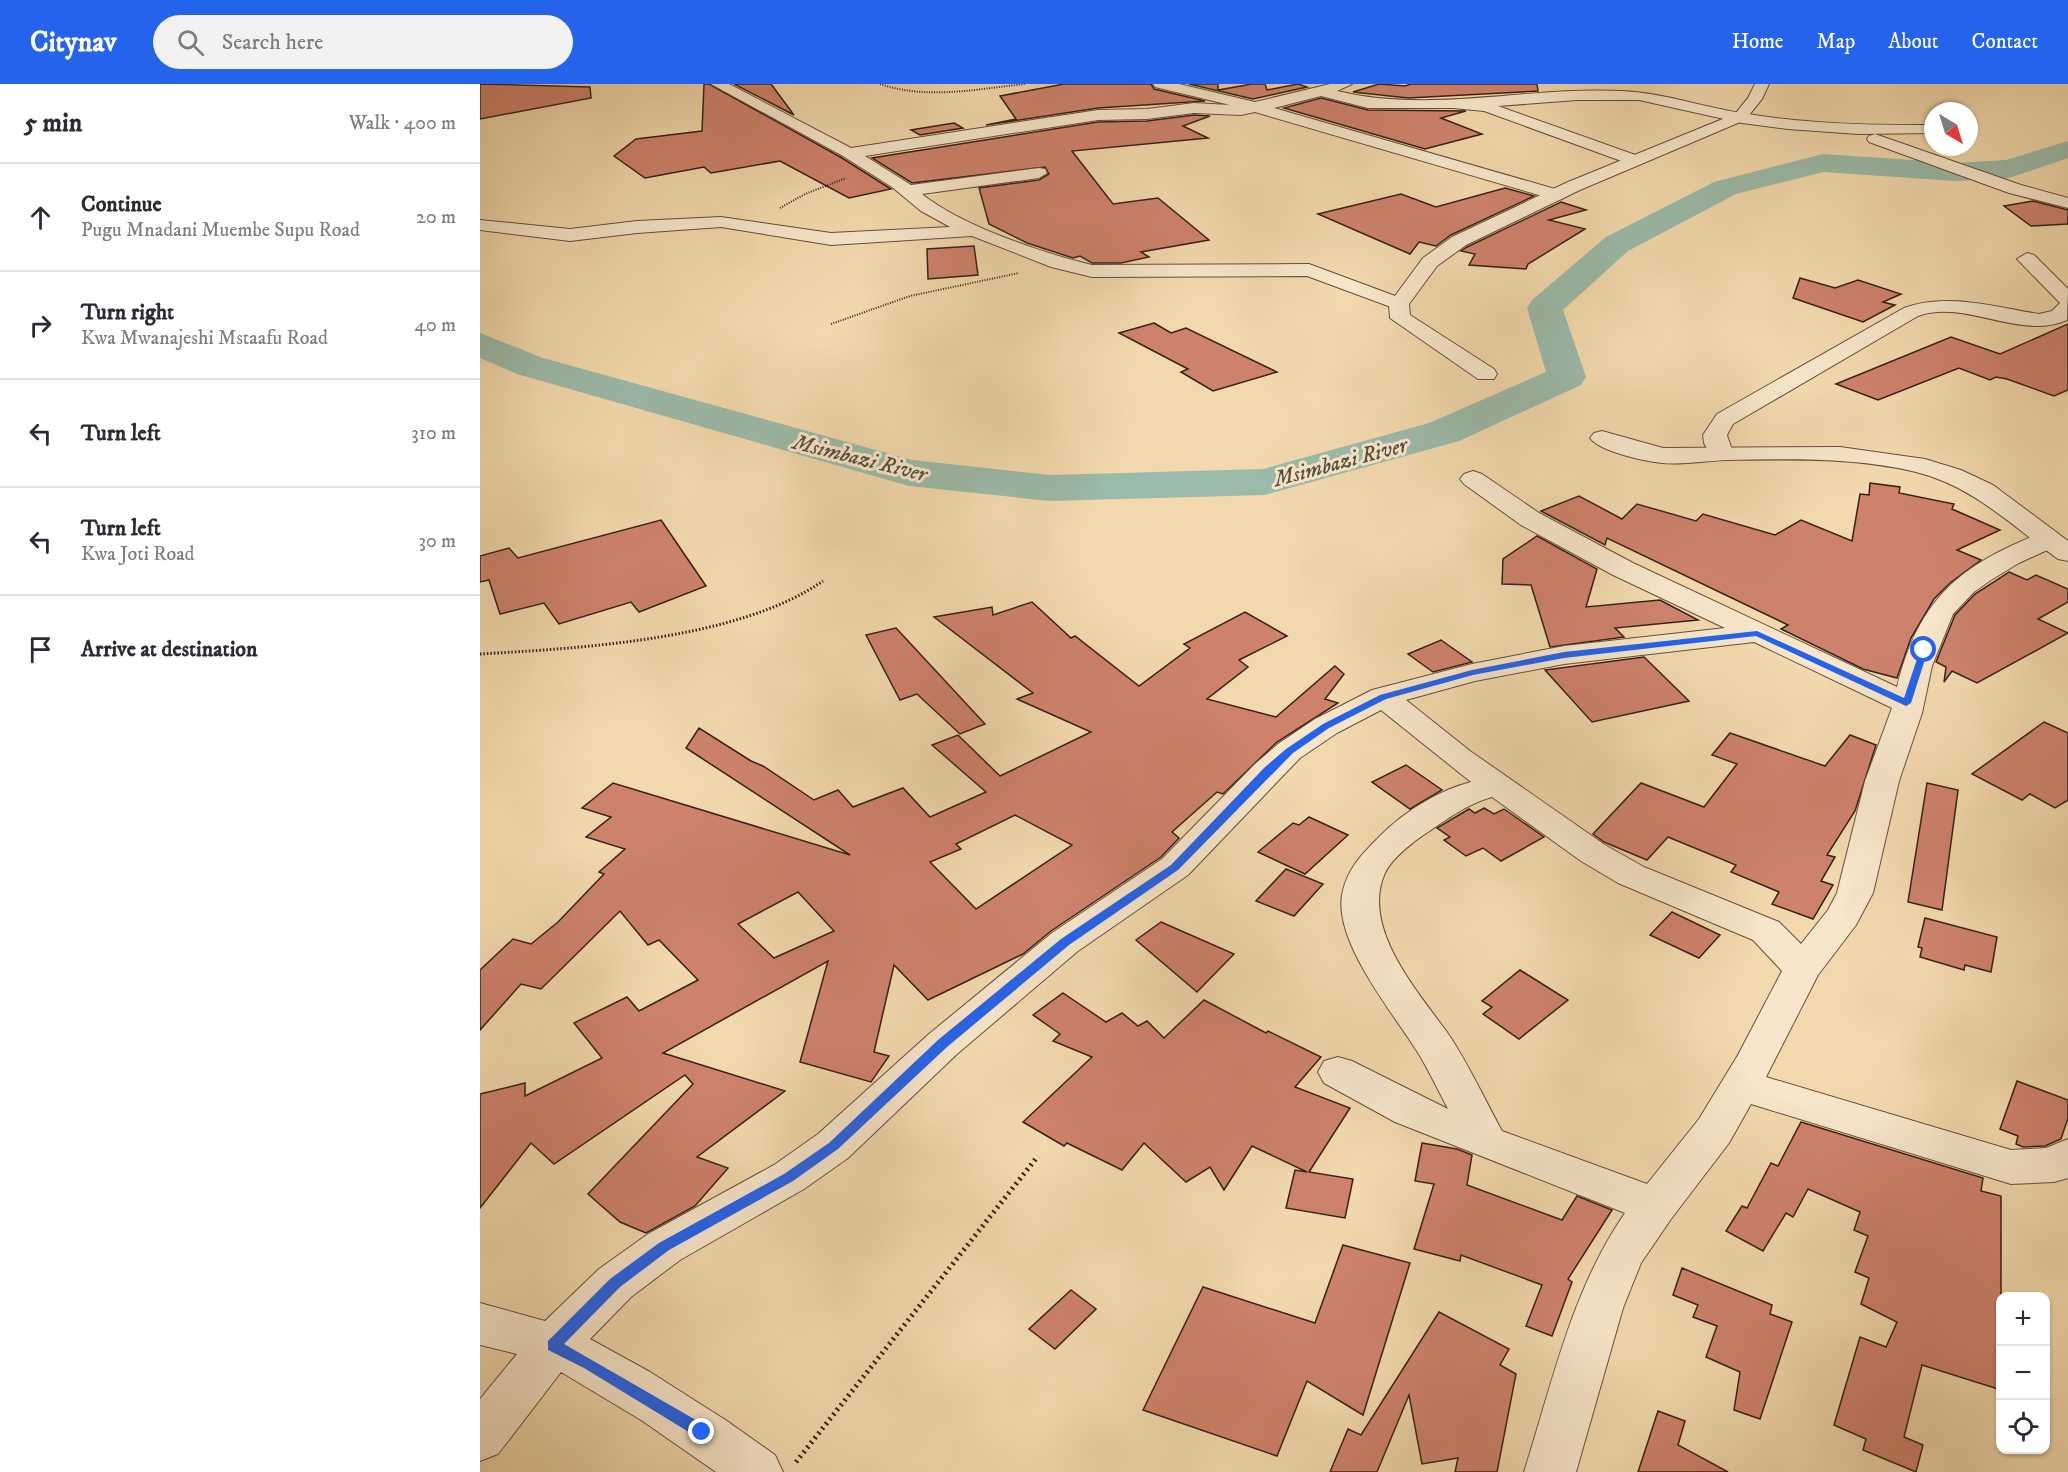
<!DOCTYPE html>
<meta charset="utf-8">
<style>
:root{--surface:#fff;--page:#f2f2f3;--text:#2b2b33;--muted:#7c7c81;--line:#e1e1e2;--accent:#2563eb}
body{margin:0;font-family:"IM FELL DW Pica",serif;background:var(--page);color:var(--text)}
.controls{position:absolute;right:18px;bottom:18px;display:grid;overflow:hidden;border-radius:12px;box-shadow:0 2px 4px #0004}
.controls button{width:54px;height:54px;display:grid;place-items:center;padding:0;border:0;border-bottom:2px solid var(--line);background:var(--surface);color:var(--text);font:30px sans-serif}
.compass{position:absolute;left:1444px;top:18px;width:54px;height:54px;border-radius:50%;background:var(--surface);box-shadow:0 2px 4px #0004;rotate:142deg}
.stop{position:absolute;width:18px;height:18px;margin:-14px;border:4px solid #2563eb;border-radius:50%;background:#fff}
.stop.end{background:#2563eb;border-color:#fff;box-shadow:0 2px 6px #0008}
.list{margin:0;padding:0;list-style:none}
h2{display:flex;justify-content:space-between;align-items:center;height:78px;margin:0;padding:0 24px;font-size:26px}
h2 small{font-size:20px;font-weight:400;color:var(--muted)}
.list li{display:grid;grid-template-columns:39px 1fr auto;gap:18px;align-items:center;box-sizing:border-box;height:108px;padding:0 24px;border-top:2px solid var(--line)}
.list b{display:block;font-size:22px;white-space:nowrap}
.list p{margin:0;font-size:20px;white-space:nowrap;color:var(--muted)}
.list em{font-size:20px;font-style:normal;color:var(--muted)}
.icon{flex:none;width:33px;height:33px;fill:none;stroke:currentColor;stroke-width:2;stroke-linecap:round;stroke-linejoin:round}
.map{position:relative;flex:none;width:1588px;height:1388px;overflow:hidden}
header{display:flex;align-items:center;gap:36px;box-sizing:border-box;height:84px;padding:0 30px;background:var(--accent);color:#fff}
header strong{font-size:28px}
nav{display:flex;gap:33px;margin-inline-start:auto;font-size:21px}
.search{width:420px;height:54px;background:var(--page);display:flex;align-items:center;gap:15px;box-sizing:border-box;padding:0 21px;border-radius:33px;color:var(--muted);font-size:22px}
main{display:flex}
aside{flex:1;background:var(--surface)}
.map>svg:first-child{display:block}
.lines{fill:none;stroke-linecap:round;stroke-linejoin:round}
.river{fill:#9bbaa9;fill-rule:evenodd}
.building{fill:#ce826c;stroke:#372016;stroke-width:1.5;fill-rule:evenodd}
.minor-casing{stroke:#664e3c;stroke-width:2}
.tertiary-casing{stroke:#664e3c;stroke-width:2}
.path-far2{stroke:#372016;stroke-width:2;stroke-dasharray:1 1.5;stroke-linecap:butt}
.path-far1{stroke:#372016;stroke-width:3;stroke-dasharray:1.5 2;stroke-linecap:butt}
.path{stroke:#372016;stroke-width:5;stroke-dasharray:2 4;stroke-linecap:butt}
.minor{fill:#f7e6ca;fill-rule:evenodd}
.tertiary{fill:#f7e6ca;fill-rule:evenodd}
.route{fill:#2563eb}
.labels{text-anchor:middle;stroke-width:6;stroke-linejoin:round;paint-order:stroke}
.far-water-label{font-size:22px;font-style:italic;fill:#554e42;stroke:#f7e6ca}
</style>
<header>
<strong>Citynav</strong>
<div class="search"><svg class="icon" aria-label="search" viewBox="0 0 24 24"><circle cx="10" cy="10" r="6"/><path d="M15 15l6 6"/></svg>Search here</div>
<nav><a>Home</a><a>Map</a><a>About</a><a>Contact</a></nav>
</header>
<main>
<aside>
<h2>5 min<small>Walk · 400 m</small></h2>
<ul class="list">
<li><svg class="icon" aria-label="ahead" viewBox="0 0 24 24"><path d="M12 20V5M6 11l6-6 6 6"/></svg><div><b>Continue</b><p>Pugu Mnadani Muembe Supu Road</p></div><em>20 m</em></li>
<li><svg class="icon" aria-label="right" viewBox="0 0 24 24"><path d="M7 20v-9h11M14 6l5 5-5 5"/></svg><div><b>Turn right</b><p>Kwa Mwanajeshi Mstaafu Road</p></div><em>40 m</em></li>
<li><svg class="icon" aria-label="left" viewBox="0 0 24 24"><path d="M17 20v-9H6M10 6l-5 5 5 5"/></svg><div><b>Turn left</b></div><em>310 m</em></li>
<li><svg class="icon" aria-label="left" viewBox="0 0 24 24"><path d="M17 20v-9H6M10 6l-5 5 5 5"/></svg><div><b>Turn left</b><p>Kwa Joti Road</p></div><em>30 m</em></li>
<li><svg class="icon" aria-label="arrive" viewBox="0 0 24 24"><path d="M6 21V4h12l-3 4 3 4H6"/></svg><div><b>Arrive at destination</b></div></li>
</ul>
</aside>
<div class="map">
<svg width="1588" height="1388" viewBox="0 0 1588 1388">
<rect width="100%" height="100%" fill="#f2d9ad"/>
<filter id="stains"><feTurbulence type="fractalNoise" baseFrequency=".00333" numOctaves="4"/><feColorMatrix values="0 0 0 0 .2 0 0 0 0 .09 0 0 0 0 .02 0 0 0 .5 -.17"/></filter>
<radialGradient id="worn" r=".72"><stop offset=".6" stop-color="#630" stop-opacity="0"/><stop offset="1" stop-color="#630" stop-opacity=".3"/></radialGradient>
<g class="lines">
<polygon class="river" points="1588,57 1588,74 1529,94 1476,97 1343,88 1256,110 1148,167 1083,226 1106,293 1101,301 979,357 785,411 570,417 429,402 37,290 0,274 0,249 63,274 432,376 570,391 783,385 949,339 1066,288 1047,224 1052,216 1126,153 1234,98 1343,70 1476,79 1526,76"/>
</g>
<g class="building">
<polygon points="0,0 110,3 111,14 0,35"/>
<polygon points="224,0 229,0 362,74 411,105 369,114 300,77 231,89 224,83 165,94 134,72 156,55 222,47"/>
<polygon points="254,0 291,0 314,31"/>
<polygon points="584,0 671,0 674,5 725,17 618,24 506,41 536,35 520,12"/>
<polygon points="709,0 738,0 738,6 772,0 785,0 787,6 818,0 827,3 773,15"/>
<polygon points="899,0 925,2 931,0 1057,0 1058,7 928,14 873,8"/>
<polygon points="841,14 888,26 986,27 961,34 1002,50 945,65 804,24"/>
<polygon points="714,31 730,32 703,42 728,54 592,67 633,120 678,114 729,156 661,168 669,173 641,179 612,179 600,172 593,174 547,159 509,140 499,104 559,96 569,90 565,83 432,99 392,74 618,38 667,37"/>
<polygon points="474,39 483,44 440,51 431,46"/>
<polygon points="1025,104 1054,112 971,151 956,162 939,158 930,170 838,130 921,110 956,123"/>
<polygon points="1553,117 1588,126 1588,140 1551,142 1524,122"/>
<polygon points="1081,118 1106,126 1069,136 1105,145 1048,180 1046,185 989,181 995,170 981,167 987,163"/>
<polygon points="494,162 498,191 448,195 447,165"/>
<polygon points="1320,194 1355,204 1378,196 1421,210 1403,218 1415,221 1383,238 1313,214"/>
<polygon points="674,239 691,249 706,244 797,288 733,307 701,288 708,285 639,249"/>
<polygon points="1588,240 1588,306 1574,312 1527,295 1516,293 1510,296 1479,284 1398,316 1356,300 1471,253 1520,270"/>
<polygon points="1390,399 1420,403 1419,409 1474,420 1472,425 1520,446 1477,466 1501,476 1470,499 1454,515 1431,554 1417,594 1383,585 1301,545 1308,541 1127,454 1125,461 1061,427 1099,412 1142,435 1157,420 1216,437 1223,430 1295,451 1321,436 1372,457 1380,410 1389,411"/>
<polygon points="181,436 226,502 159,528 151,518 79,540 64,519 20,530 9,496 0,498 0,472 29,464 38,474"/>
<polygon points="1057,452 1117,485 1106,523 1180,516 1218,536 1135,544 1144,553 1070,563 1051,501 1022,500 1023,475"/>
<polygon points="1529,488 1547,496 1556,491 1588,505 1588,518 1558,535 1588,549 1497,599 1472,587 1464,598 1466,583 1456,578 1475,531 1495,510"/>
<path d="M552,518L591,554L595,552L659,602L710,564L704,560L765,528L807,552L759,576L768,583L727,615L796,633L855,582L864,590L845,615L858,619L797,658L743,710L737,708L692,748L699,754L681,773L571,847L543,870L448,916L414,881L394,968L409,972L391,998L320,978L348,877L183,969L305,1007L217,1073L248,1084L215,1122L166,1149L140,1138L108,1110L213,1000L205,991L74,1080L51,1059L0,1124V1010L45,999V1012L122,974L94,939L147,913L159,927L218,896L179,856L168,861L140,827L61,905L41,900L0,946V886L33,855L51,860L78,838L124,790L119,788L145,765L106,753L131,733L102,724L133,699L370,771L206,664L219,644L271,677L283,682L334,716L358,706L373,723L423,704L450,733L506,708L452,661L478,651L520,692L611,648L537,615L553,609L454,533L512,523L513,531ZM535,731L592,761L496,825L450,778L481,765L476,760ZM318,808L354,847L294,874L258,840Z"/>
<polygon points="416,544 505,640 480,650 437,610 420,616 386,551"/>
<polygon points="961,556 992,578 953,588 928,570"/>
<polygon points="1164,573 1209,617 1112,638 1065,586"/>
<polygon points="1564,638 1588,649 1588,716 1575,724 1550,710 1542,716 1492,690"/>
<polygon points="1250,649 1345,682 1370,651 1396,661 1375,727 1347,771 1355,773 1341,797 1353,801 1333,835 1292,820 1299,808 1251,788 1256,781 1188,753 1167,776 1124,758 1113,750 1161,699 1224,723 1257,680 1232,671"/>
<polygon points="926,681 962,706 930,725 892,698"/>
<polygon points="1447,699 1478,706 1462,826 1428,818"/>
<polygon points="1004,724 1014,730 1024,725 1064,753 1021,777 1003,764 986,772 964,756 970,753 957,744 989,725 995,729"/>
<polygon points="829,733 868,751 825,790 778,768 813,739 819,741"/>
<polygon points="806,785 843,800 814,832 776,817"/>
<polygon points="1192,828 1240,851 1219,874 1170,851"/>
<polygon points="1445,834 1517,853 1511,888 1485,881 1484,886 1440,873 1442,864 1438,863"/>
<polygon points="681,838 754,870 717,908 656,856"/>
<polygon points="1040,886 1088,916 1039,955 1003,930 1012,923 1002,917"/>
<polygon points="583,909 626,938 642,929 658,942 667,937 684,954 724,916 786,949 788,947 841,973 815,1003 870,1024 829,1088 873,1095 865,1134 806,1124 815,1086 827,1088 772,1062 744,1106 730,1083 706,1098 664,1059 642,1086 587,1059 584,1062 543,1038 612,973 573,957 580,950 553,931"/>
<polygon points="1537,997 1588,1016 1588,1034 1581,1055 1565,1062 1543,1063 1536,1060 1538,1052 1520,1045"/>
<polygon points="1321,1038 1503,1094 1501,1107 1521,1112 1521,1306 1442,1281 1424,1353 1443,1361 1436,1388 1383,1366 1386,1355 1354,1341 1380,1253 1406,1263 1417,1238 1381,1220 1389,1194 1375,1188 1388,1152 1374,1146 1380,1128 1328,1105 1313,1133 1306,1129 1283,1167 1246,1147 1262,1122 1267,1124 1291,1079 1298,1082"/>
<polygon points="942,1059 977,1065 992,1071 987,1101 1082,1136 1097,1112 1132,1126 1088,1195 1092,1198 1072,1252 1046,1242 1062,1201 981,1171 980,1177 934,1165 954,1100 935,1097"/>
<polygon points="863,1161 930,1179 883,1331 827,1297 797,1372 663,1326 723,1203 835,1239"/>
<polygon points="1202,1184 1292,1221 1290,1230 1312,1238 1280,1335 1254,1326 1260,1288 1226,1273 1237,1242 1213,1233 1218,1221 1193,1211"/>
<polygon points="591,1206 616,1225 575,1265 549,1245"/>
<polygon points="959,1228 1029,1265 1020,1281 1036,1290 1017,1388 975,1388 978,1374 942,1380 929,1311 897,1388 850,1388 868,1345 881,1351"/>
<polygon points="1178,1327 1205,1337 1198,1361 1248,1388 1158,1388"/>
</g>
<g class="lines">
<g class="minor-casing">
<g id="minor">
<path d="M231,0H249L371,64L618,26L667,25L714,19L750,21L675,3L673,0H699L775,18L850,0H872L857,7C951,30 1047,2 1142,7C1184,9 1222,23 1262,29C1324,40 1386,41 1448,41L1453,43V49L1378,50L1308,45L1262,39L1159,16H1097L1018,22L1161,73L1163,77L1155,82L1004,27L973,24H888L841,12L794,24L1082,107L1085,111L1082,115L1076,116L775,28L761,31L714,29L667,35L618,36L385,72L431,101L559,84L565,85L567,89L559,94L442,110C482,142 562,169 612,181L829,180L926,216L929,220L926,224L919,226L827,192L612,193L571,183L492,152L351,161L241,143L157,149L90,157L0,146V136L90,145L157,137L241,133L351,149L470,143L441,127L412,103L363,72Z"/>
<polygon points="1395,50 1541,101 1588,114 1588,124 1529,109 1389,58 1387,55 1389,52"/>
<path d="M1547,169L1554,171L1588,205L1587,236C1540,257 1486,215 1438,232L1253,340L1247,351L1253,369L1250,374L1241,376L1232,374L1224,359L1223,351L1237,330L1424,224C1467,208 1515,223 1559,230L1572,227L1580,219L1537,175Z"/>
<path d="M993,387L1002,390L1059,429L1153,479L1417,603C1435,531 1465,492 1533,461C1547,455 1560,446 1576,450L1580,456L1576,462L1539,479L1511,496L1494,508L1473,530L1452,582L1442,629L1419,697L1393,809L1376,841L1338,891L1286,993L1531,1066L1566,1064L1588,1055V1094L1574,1098L1531,1100L1271,1020L1249,1059L1191,1135L1161,1179L1143,1224L1096,1388H1044C1072,1300 1092,1205 1145,1129L915,1038L844,999L838,988L844,977L858,973L872,977L968,1025C959,1008 950,989 940,972C916,932 854,860 862,811C867,784 883,769 901,751C924,728 959,706 991,698L901,626L857,649L820,674L708,791L598,867L477,970L368,1074L324,1105L200,1176L151,1213L110,1255L170,1288L247,1337L295,1371L303,1388H236L161,1336L81,1288L18,1370L0,1377V1315L37,1270L0,1261V1219L65,1237L119,1185L168,1150L294,1081L338,1050L449,950L572,849L682,775L775,680L798,660L835,635L892,606L992,580L1084,562L1245,544L1133,491L1041,441L984,400L980,395L984,390ZM1274,558L1412,624L1385,697L1357,809L1348,826L1321,860L1299,838L1164,783L1125,761L990,667L926,616L995,597L1084,580ZM1012,713L1101,777L1138,799L1273,856L1302,887L1258,971L1219,1035L1167,1100L1022,1047C1005,1016 989,981 969,951C939,909 880,844 905,789C912,774 934,757 948,748C967,735 989,719 1012,713Z"/>
</g>
</g>
<g class="tertiary-casing">
<g id="tertiary">
<polygon points="1275,0 1289,0 1282,15 1265,36 1100,106 986,161 957,182 929,220 930,231 1014,285 1017,290 1014,295 998,295 910,234 909,220 943,174 972,153 1088,98 1255,30 1268,14"/>
<path d="M1122,347L1183,364L1360,363L1445,375L1481,386L1513,401L1588,457V477L1578,475C1532,442 1493,402 1436,388C1374,373 1309,375 1246,376C1224,377 1203,381 1182,379C1165,377 1120,368 1110,354L1114,349Z"/>
</g>
</g>
<g class="path-far2">
<path d="M400,0C447,16 496,5 545,0"/>
<polyline points="300,124 325,110 366,94"/>
<polyline points="351,240 430,212 539,189"/>
</g>
<path class="path-far1" d="M0,570C102,564 257,556 343,497"/>
<polyline class="path" points="316,1378 558,1072"/>
<use href="#minor" class="minor"/>
<use href="#tertiary" class="tertiary"/>
</g>
<polygon class="route" points="1277,547 1424,614 1440,566 1444,564 1448,566 1431,619 1426,622 1276,552 1084,574 993,591 906,615 849,644 813,669 698,786 589,861 467,963 358,1065 313,1097 189,1166 140,1203 84,1260 228,1343 230,1348 228,1353 217,1353 104,1284 68,1266 68,1257 130,1195 179,1159 304,1090 349,1059 458,956 581,855 691,781 784,684 806,665 843,640 900,611 992,586 1084,568"/>
<g class="labels">
<g class="far-water-label">
<text transform="translate(380 373) rotate(14)" y="8">Msimbazi River</text>
<text transform="translate(860 377) rotate(-15)" y="8">Msimbazi River</text>
</g>
</g>
<rect width="100%" height="100%" filter="url(#stains)"/>
<rect width="100%" height="100%" fill="url(#worn)"/>
</svg>
<div class="controls">
<button>+</button>
<button>−</button>
<button><svg class="icon" aria-label="locate" viewBox="0 0 24 24"><circle cx="12" cy="12" r="6"/><path d="M12 2v4M12 18v4M2 12h4M18 12h4"/></svg></button>
</div>
<svg class="compass" viewBox="-18 -18 36 36"><path d="M0-13l5 13h-10z" fill="#e53935"/><path d="M0 13l5-13h-10z" fill="#7c7c81"/></svg>
<div class="stop" style="left:1444px;top:566px"></div>
<div class="stop end" style="left:222px;top:1348px"></div>
</div>
</main>
